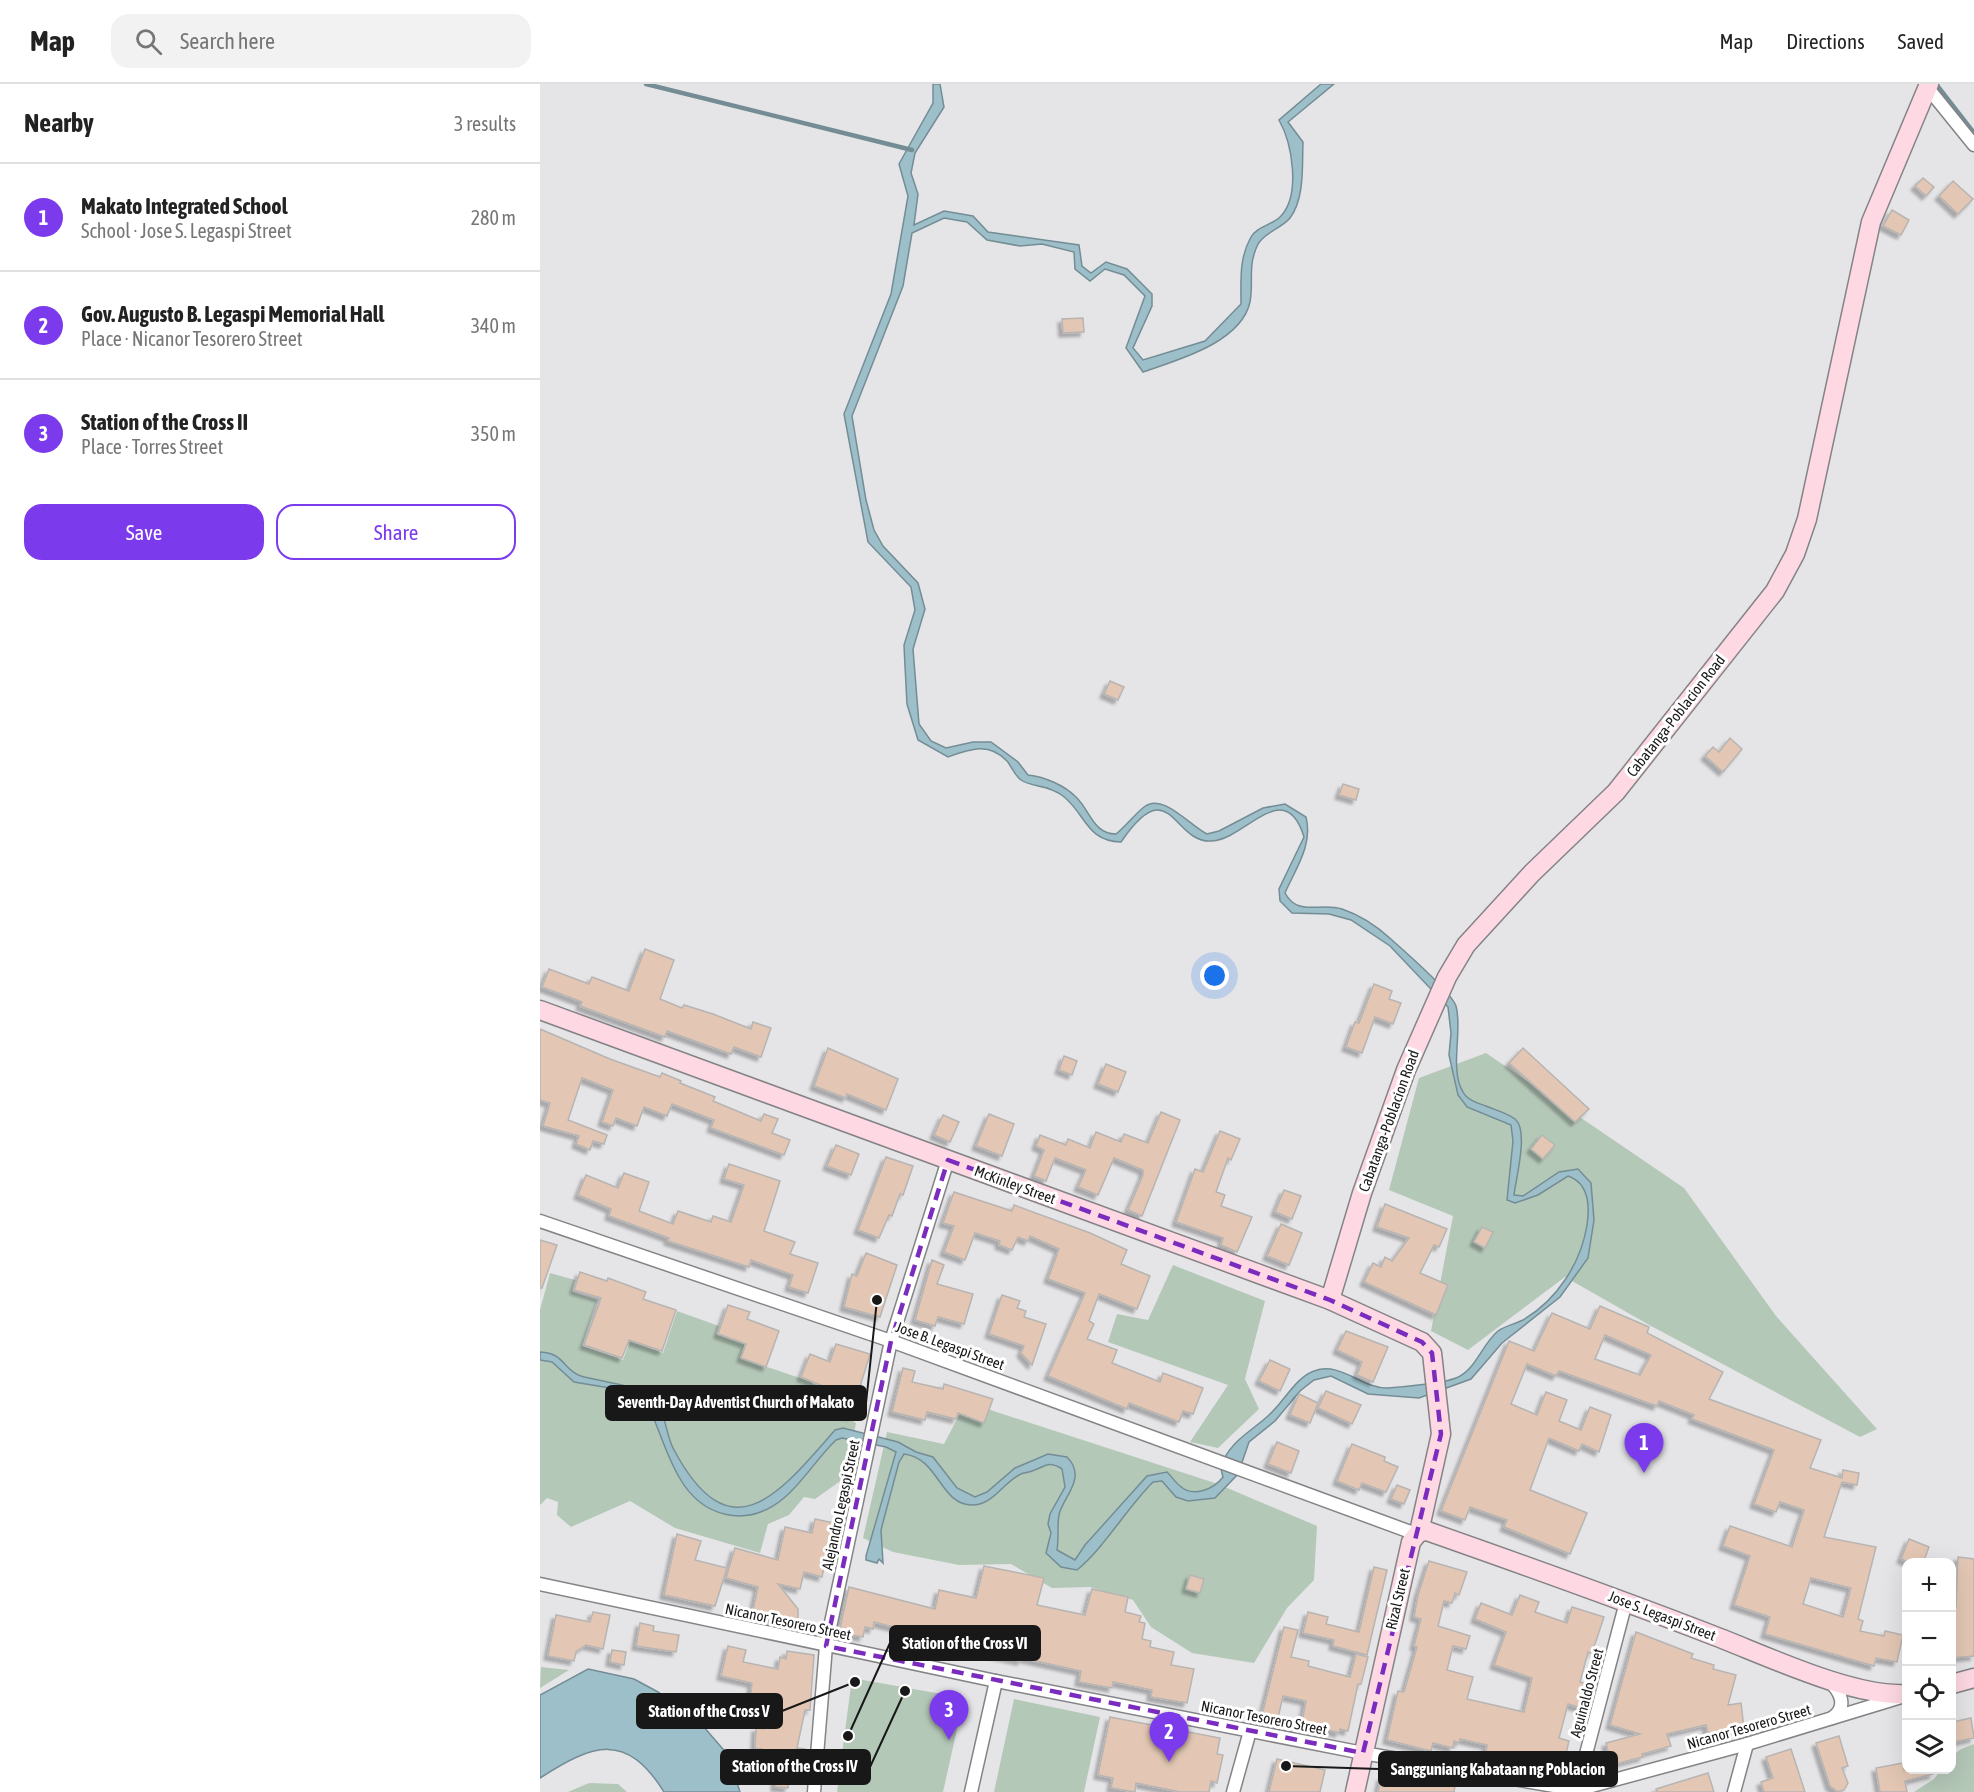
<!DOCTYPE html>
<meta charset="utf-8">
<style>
:root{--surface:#fff;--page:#f2f2f2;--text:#222;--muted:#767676;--line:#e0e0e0;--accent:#7c3aed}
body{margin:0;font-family:"Asap Condensed",sans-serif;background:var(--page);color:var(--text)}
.controls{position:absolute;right:18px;bottom:18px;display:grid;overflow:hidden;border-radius:12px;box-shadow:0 6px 24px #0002}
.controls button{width:54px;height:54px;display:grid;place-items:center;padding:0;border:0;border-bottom:2px solid var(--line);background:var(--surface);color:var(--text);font:30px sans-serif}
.you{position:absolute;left:675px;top:892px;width:21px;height:21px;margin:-15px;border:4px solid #fff;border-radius:50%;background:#1a73e8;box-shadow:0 0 0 9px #1a73e833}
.badge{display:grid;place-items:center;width:39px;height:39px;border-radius:50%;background:var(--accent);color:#fff;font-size:20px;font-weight:700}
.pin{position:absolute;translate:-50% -50px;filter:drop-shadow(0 2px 3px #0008)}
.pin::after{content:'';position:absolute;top:32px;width:21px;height:18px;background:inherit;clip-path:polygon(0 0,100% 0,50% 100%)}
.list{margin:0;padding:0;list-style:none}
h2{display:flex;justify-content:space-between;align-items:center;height:78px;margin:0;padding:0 24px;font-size:26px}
h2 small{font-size:20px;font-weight:400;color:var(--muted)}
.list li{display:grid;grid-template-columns:39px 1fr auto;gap:18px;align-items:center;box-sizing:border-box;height:108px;padding:0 24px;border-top:2px solid var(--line)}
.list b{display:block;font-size:22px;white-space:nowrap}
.list p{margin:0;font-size:20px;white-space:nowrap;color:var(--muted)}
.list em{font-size:20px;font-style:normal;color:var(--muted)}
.actions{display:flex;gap:12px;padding:18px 24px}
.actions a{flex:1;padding:14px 0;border:2px solid var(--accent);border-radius:18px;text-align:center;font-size:21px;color:var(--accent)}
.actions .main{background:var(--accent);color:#fff}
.icon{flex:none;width:33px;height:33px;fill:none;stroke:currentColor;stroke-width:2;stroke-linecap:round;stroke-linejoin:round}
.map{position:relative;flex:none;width:1434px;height:1708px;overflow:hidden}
header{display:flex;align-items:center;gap:36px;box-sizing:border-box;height:84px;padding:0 30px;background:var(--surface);border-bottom:2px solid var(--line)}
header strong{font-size:28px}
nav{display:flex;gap:33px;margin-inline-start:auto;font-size:21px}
.search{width:420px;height:54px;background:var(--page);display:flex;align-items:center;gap:15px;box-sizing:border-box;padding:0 21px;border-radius:18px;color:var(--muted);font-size:22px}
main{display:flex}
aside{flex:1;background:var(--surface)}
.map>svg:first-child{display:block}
.green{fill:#b4c8b8}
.water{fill:#9cbfca;stroke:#748d95;stroke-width:1.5}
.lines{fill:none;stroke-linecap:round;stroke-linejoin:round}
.stream{stroke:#748d95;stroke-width:4.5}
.building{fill:#e3c7b4;stroke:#b7b4b2;stroke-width:1.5;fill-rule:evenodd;filter:url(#shadow)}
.street-casing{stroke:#848386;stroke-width:15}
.secondary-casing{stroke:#848386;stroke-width:21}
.street{stroke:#fff;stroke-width:12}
.secondary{stroke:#fed9e3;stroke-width:18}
.marked{fill:none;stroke:#7b2cbf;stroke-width:4.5;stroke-dasharray:12 8;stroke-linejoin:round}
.labels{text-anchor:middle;stroke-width:6;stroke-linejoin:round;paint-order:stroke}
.street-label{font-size:15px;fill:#181819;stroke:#fff}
.leader{fill:none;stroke:#181819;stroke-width:2}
.callout-dot{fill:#181819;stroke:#fff;stroke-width:2}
.callout{fill:#181819;stroke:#181819;stroke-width:2}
.callout-label{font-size:16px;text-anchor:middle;font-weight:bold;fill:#fff}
</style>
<header>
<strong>Map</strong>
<div class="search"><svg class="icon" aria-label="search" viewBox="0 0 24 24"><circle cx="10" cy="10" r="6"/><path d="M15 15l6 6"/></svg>Search here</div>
<nav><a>Map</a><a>Directions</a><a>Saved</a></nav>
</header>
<main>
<aside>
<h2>Nearby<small>3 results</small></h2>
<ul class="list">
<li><span class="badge">1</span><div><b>Makato Integrated School</b><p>School · Jose S. Legaspi Street</p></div><em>280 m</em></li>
<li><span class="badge">2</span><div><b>Gov. Augusto B. Legaspi Memorial Hall</b><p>Place · Nicanor Tesorero Street</p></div><em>340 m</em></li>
<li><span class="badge">3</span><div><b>Station of the Cross II</b><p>Place · Torres Street</p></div><em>350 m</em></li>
</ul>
<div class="actions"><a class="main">Save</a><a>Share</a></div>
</aside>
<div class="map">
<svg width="1434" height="1708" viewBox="0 0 1434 1708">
<defs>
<filter id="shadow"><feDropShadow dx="-4" dy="4" stdDeviation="1.5" flood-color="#0004"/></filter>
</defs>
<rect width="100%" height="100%" fill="#e5e5e8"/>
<g class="green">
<polygon points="946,969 1144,1104 1236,1232 1337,1345 1320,1353 1111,1242 1025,1193 928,1266 891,1247 913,1132 849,1106 879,994"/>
<polygon points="633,1181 725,1217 705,1295 719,1325 678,1364 650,1358 688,1301 568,1258 577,1230 608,1236"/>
<polygon points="10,1189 35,1196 32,1208 57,1216 42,1262 83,1276 90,1257 123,1269 137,1227 179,1242 176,1250 205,1260 200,1274 272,1298 279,1316 316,1339 306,1393 275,1415 264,1413 249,1431 228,1440 220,1469 135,1444 90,1417 31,1443 17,1431 18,1418 7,1414 0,1421 0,1226"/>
<polygon points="426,1318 678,1400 777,1442 774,1496 747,1524 714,1579 652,1569 611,1543 593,1516 550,1503 512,1504 471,1480 419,1481 353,1468 323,1454 347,1348 404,1360"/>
<polygon points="1,1583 29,1586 0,1604"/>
<polygon points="312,1594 424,1614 403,1708 297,1708"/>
<polygon points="474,1615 560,1633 544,1708 454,1708"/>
<path d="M1434,1660V1708H1374L1394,1695L1401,1686H1412C1412,1667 1418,1666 1434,1660Z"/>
<polygon points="49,1699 78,1700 87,1708 28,1708"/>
</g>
<g class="water">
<path d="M393,0H400L404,23L375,69L371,89L378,110L374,141L404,127L433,132L448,148L539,161L542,182L551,189L566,178L587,185L612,210V222L593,264L603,276L665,257L701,220C701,196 699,174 711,153C717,142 733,141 741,132C761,110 752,59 739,36L781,0H794L748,38L763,58C762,81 765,114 750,134C742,144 725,148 718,160C707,183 714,196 710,218C701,259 637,276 603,288L586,264L605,212L584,191L565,185L550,197L535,185L534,168L502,160L480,162L447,156L427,138L404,134L372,149L363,202L312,332L326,416L334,446L343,462L378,499L385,525L373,565L379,640L391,657L406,664L433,658H451L478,678L488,691C505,693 524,701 536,713C550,726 553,750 576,750C586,742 594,731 604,723C623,708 650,742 667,750L679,747L723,724L745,720L766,733C773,761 756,784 745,809C758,833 780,818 802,825C820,831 838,843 852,856C865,868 911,907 916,922C923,946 909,985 923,1008C927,1016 938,1019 946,1022C955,1026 967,1029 975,1035C989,1046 976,1094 974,1111L983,1112L1019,1088L1038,1085L1051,1099L1054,1136L1048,1174L1020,1213L962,1259L931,1295L879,1314L828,1310L791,1292L774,1296L760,1307L735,1337L709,1358L698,1390L675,1414L648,1417L636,1413L622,1397L613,1398C586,1425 564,1464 537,1486L521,1483L506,1469L511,1449L508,1440L510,1430L525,1403L522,1385C508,1376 505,1383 492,1387C488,1389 483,1388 479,1391C462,1400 453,1421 432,1421C400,1421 399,1374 364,1370L359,1378L341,1446L343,1479L339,1475L337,1479L326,1476V1472L356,1368L346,1363L302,1354L296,1356C277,1374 264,1397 244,1414C207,1445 162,1434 139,1393C125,1369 118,1341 106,1317L76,1305L34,1298L12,1278L0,1276V1268C25,1269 23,1286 41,1292C58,1297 98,1302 111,1312C126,1324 125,1350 134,1366C191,1472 239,1410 295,1346L303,1344L358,1358L376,1368L393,1373L417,1404L435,1413L447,1408L475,1384L508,1370L527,1373C548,1394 522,1414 519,1431C517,1442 519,1454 517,1466L535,1476L545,1461L607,1392L627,1388C632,1393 635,1398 640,1402C653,1414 674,1405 683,1393C681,1387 680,1382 684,1375C694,1355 713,1346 729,1331C743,1319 756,1293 774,1287C801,1277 822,1305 848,1304C862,1303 904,1299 916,1294C936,1286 942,1260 958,1247C965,1242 975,1240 983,1236C1017,1216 1041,1179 1047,1141C1050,1121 1049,1099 1028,1092L998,1111L975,1119L967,1116L973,1057L971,1041L927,1023L918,1011L909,971L911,949L908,923L850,862L811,836L789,830L752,829L740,817L739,805L764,753C745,691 706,755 672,757C632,760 631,685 581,758C546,757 546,730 523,712C507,700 493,704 481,696C474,691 472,683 467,677C449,658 430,665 408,673L378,656L367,620L365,582L364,561L375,526L371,503L328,458L304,330L351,210L368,112L359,80L393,19Z"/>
<path d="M48,1585L94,1595L118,1608L163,1642L188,1671L200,1708H124C86,1647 53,1660 0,1694V1611Z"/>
</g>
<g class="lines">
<g class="stream">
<polyline points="106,0 372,66"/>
<polyline points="1396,0 1434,49"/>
</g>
</g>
<g class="building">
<polygon points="1383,94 1394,103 1386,112 1375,102"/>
<polygon points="1413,97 1433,115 1418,130 1399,112"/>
<polygon points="1352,126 1369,136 1361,151 1343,142"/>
<polygon points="543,234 544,248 523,249 522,235"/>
<polygon points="570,597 584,603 578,616 564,610"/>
<polygon points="1190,654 1202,665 1183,688 1165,672 1173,663 1179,668"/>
<polygon points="803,700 819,705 816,716 799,711"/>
<polygon points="105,865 134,876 120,915 142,924 144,921 173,930 211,945 213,938 231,944 221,973 194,963 191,970 127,947 125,953 40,922 42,918 2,903 9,885 49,900 52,893 89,907"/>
<polygon points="834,900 852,907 849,915 861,919 853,940 835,933 822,969 806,963 815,938 819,939"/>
<polygon points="0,945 70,975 120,993 122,989 141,997 140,999 175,1013 173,1017 221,1037 224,1030 238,1035 232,1049 250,1056 244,1071 171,1044 174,1036 132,1020 127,1032 104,1023 97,1042 76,1034 73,1042 62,1038 73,1006 42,994 28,1036 67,1051 64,1060 53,1057 50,1066 36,1060 39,1052 3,1042 10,1019 0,1016"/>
<polygon points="288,964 358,995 346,1026 307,1010 306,1014 274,1002"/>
<polygon points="983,964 1049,1025 1035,1038 969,979"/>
<polygon points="524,972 537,977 532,991 519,986"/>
<polygon points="566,980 586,988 578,1008 558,1000"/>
<polygon points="621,1028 640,1036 602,1132 588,1126 603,1091 603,1086 574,1074 558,1111 538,1103 546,1086 515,1074 506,1097 494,1092 504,1066 496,1062 500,1051 526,1061 528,1055 550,1064 556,1048 581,1058 584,1050 608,1059"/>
<polygon points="449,1030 474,1040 462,1072 436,1062"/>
<polygon points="403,1031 419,1038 410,1058 394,1051"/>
<polygon points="680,1047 700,1055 691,1076 688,1074 676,1108 685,1111 681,1122 712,1133 697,1168 681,1161 683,1154 636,1138 655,1085 663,1088"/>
<polygon points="1002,1051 1015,1061 1003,1075 991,1065"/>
<polygon points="296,1061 319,1070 311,1091 287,1082"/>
<polygon points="346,1073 373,1082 363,1111 360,1110 352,1132 349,1131 339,1154 318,1146"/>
<polygon points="189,1080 240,1097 224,1147 255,1158 250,1170 278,1179 268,1209 249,1203 253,1191 211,1176 209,1183 128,1157 129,1154 69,1132 71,1125 38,1111 46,1091 78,1104 84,1089 109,1098 99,1127 133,1140 138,1127 171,1138 173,1132 191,1138 204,1101 184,1095"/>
<polygon points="744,1106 761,1112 752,1135 735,1128"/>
<polygon points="414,1108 472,1127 474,1121 550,1149 587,1166 581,1180 610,1192 597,1225 559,1210 549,1237 554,1240 547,1255 577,1266 572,1279 620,1298 623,1289 663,1304 653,1330 643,1327 639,1338 589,1319 587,1325 508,1292 545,1209 508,1195 519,1165 490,1152 488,1157 478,1153 472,1166 459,1161 460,1157 435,1149 425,1176 404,1168 414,1142 403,1139"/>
<polygon points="845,1120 907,1145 899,1163 894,1161 880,1189 908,1201 896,1231 824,1198 833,1179 841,1183 845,1173 852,1177 869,1154 837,1143"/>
<polygon points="741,1140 762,1149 749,1181 727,1172"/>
<polygon points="942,1143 953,1148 945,1164 934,1158"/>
<polygon points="0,1156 17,1161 2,1204 0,1204"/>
<polygon points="326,1169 357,1181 340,1233 304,1223 312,1190 317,1192"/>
<polygon points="392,1176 404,1181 397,1200 433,1210 424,1240 398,1233 395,1242 375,1236"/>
<polygon points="40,1188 67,1197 68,1194 106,1208 103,1215 136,1226 122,1267 89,1256 82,1274 44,1261 61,1214 34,1206"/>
<polygon points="462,1211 480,1217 477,1224 486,1227 484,1233 506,1240 492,1281 481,1269 484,1262 449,1250"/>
<polygon points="188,1221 210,1228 207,1235 239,1247 226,1283 201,1274 206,1260 178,1250"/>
<path d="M1060,1222L1109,1243L1107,1249L1183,1288L1169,1315L1281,1356L1270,1384L1302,1394L1303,1386L1319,1389L1317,1401L1302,1398L1284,1453L1336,1463L1318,1535L1323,1537L1320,1547L1344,1552L1345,1547L1363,1551L1357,1578L1336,1574L1334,1582L1225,1550L1230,1533L1194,1521L1210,1472L1183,1462L1190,1442L1252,1463L1264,1426L1240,1418L1236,1428L1214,1420L1234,1366L1152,1335L1154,1331L1119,1317L1117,1322L1019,1287L1016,1292L987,1280L971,1320L997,1331L1006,1308L1027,1316L1019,1337L1041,1346L1050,1323L1071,1331L1059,1368L1042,1360L1039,1367L1009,1354L990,1406L1047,1429L1030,1470L964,1443L967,1436L930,1423L925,1436L901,1427L969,1257L994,1267L1012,1229L1050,1245ZM1065,1251L1111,1271L1100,1291L1055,1275ZM1271,1494L1311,1504L1303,1533L1263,1520Z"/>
<polygon points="806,1247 848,1263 833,1298 817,1291 822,1278 797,1266"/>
<polygon points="296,1260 330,1270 311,1332 277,1322 283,1302 261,1293 270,1270 290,1278"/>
<polygon points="730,1276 750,1285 740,1307 719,1297"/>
<polygon points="363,1284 375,1287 372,1298 403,1305 404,1300 453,1315 444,1339 418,1329 416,1335 387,1328 385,1336 352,1328"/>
<polygon points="786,1307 821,1321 812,1340 778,1324"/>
<polygon points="759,1310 778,1319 770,1339 750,1331"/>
<polygon points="737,1358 759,1367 751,1389 728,1380"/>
<polygon points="812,1360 845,1373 844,1377 858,1383 846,1408 822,1399 819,1406 797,1397"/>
<polygon points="857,1401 870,1406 864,1420 851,1415"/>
<polygon points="275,1435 294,1439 282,1493 264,1488 260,1505 238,1500 258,1525 258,1534 248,1539 212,1531 218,1503 186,1494 195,1464 238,1476 245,1443 272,1449"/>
<polygon points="137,1450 161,1457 155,1476 187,1484 175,1522 124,1511"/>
<polygon points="1369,1455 1389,1463 1383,1479 1370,1479 1361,1475"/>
<polygon points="1418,1473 1434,1475 1434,1572 1412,1574 1412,1523 1416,1523"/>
<polygon points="889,1477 927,1488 919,1511 915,1509 912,1519 904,1517 898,1542 930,1552 926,1565 913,1562 907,1586 933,1593 927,1615 984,1628 992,1594 954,1581 966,1548 935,1535 941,1519 972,1531 980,1511 999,1518 995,1528 1027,1539 1032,1523 1064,1533 1056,1557 1051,1569 1048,1568 1040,1598 1047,1600 1041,1624 1028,1620 1019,1654 1029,1657 1022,1686 967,1674 966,1679 945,1676 947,1661 920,1655 919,1659 914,1657 913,1664 893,1659 891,1667 847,1656 858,1607 864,1608 877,1563 874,1562 881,1535 874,1533 878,1511"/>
<polygon points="444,1482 504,1494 497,1521 545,1531 552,1505 588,1513 585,1528 601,1532 599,1538 605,1539 602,1555 611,1557 610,1563 634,1568 631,1581 654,1585 647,1619 611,1613 612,1606 573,1598 572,1604 539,1598 541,1587 482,1574 481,1577 359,1550 361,1545 334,1538 333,1545 325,1543 323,1553 299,1549 309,1503 395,1525 399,1506 436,1514"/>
<polygon points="834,1483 847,1486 827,1571 793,1562 794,1556 763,1549 768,1528 788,1533 786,1540 819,1548"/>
<polygon points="650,1491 664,1495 660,1509 646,1505"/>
<polygon points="53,1528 70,1531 63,1565 46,1561 36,1568 34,1577 8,1572 16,1531 50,1538"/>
<polygon points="100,1539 114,1542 113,1547 139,1551 136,1568 96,1562"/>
<polygon points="744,1543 758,1546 751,1573 769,1577 768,1582 810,1593 816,1570 828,1573 821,1600 818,1600 808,1647 800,1645 799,1649 762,1638 766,1617 743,1612 738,1634 722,1631"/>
<polygon points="1096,1548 1153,1570 1151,1574 1174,1581 1173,1585 1196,1591 1188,1621 1201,1619 1204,1644 1168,1649 1166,1641 1127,1650 1131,1662 1102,1670 1103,1673 1071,1681 1066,1659 1100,1650 1070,1641"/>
<polygon points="188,1562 206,1566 203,1578 238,1585 240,1573 246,1575 247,1567 274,1571 270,1626 265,1626 257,1664 265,1665 262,1689 250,1688 248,1704 235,1703 237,1687 221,1687 222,1665 215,1665 216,1644 224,1645 227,1620 210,1618 212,1599 181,1592"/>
<polygon points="72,1566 86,1568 84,1581 70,1578"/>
<polygon points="570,1633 680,1654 677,1670 683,1671 677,1699 671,1697 669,1708 640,1708 596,1699 595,1708 571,1704 573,1694 558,1691"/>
<polygon points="1431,1634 1434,1654 1414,1658 1412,1638"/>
<polygon points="1299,1652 1308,1682 1302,1684 1308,1699 1304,1706 1298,1708 1290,1702 1276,1659"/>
<polygon points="1251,1665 1265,1708 1224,1708 1221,1698 1233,1694 1226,1673"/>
<polygon points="737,1675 785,1686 780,1708 729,1708"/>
<polygon points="1363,1679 1364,1686 1392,1686 1393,1690 1365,1697 1367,1708 1340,1708 1336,1684"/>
<polygon points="1168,1689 1174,1708 1117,1708 1116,1705"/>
<polygon points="865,1692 915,1702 914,1708 838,1708 841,1693 864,1697"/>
</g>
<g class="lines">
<g class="street-casing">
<g id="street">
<polyline points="1387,3 1434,61"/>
<polyline points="0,1137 351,1257 876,1450"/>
<polyline points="0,1500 456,1597 823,1669 1037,1706 1207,1660 1358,1614"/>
<path d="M1289,1597C1301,1608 1308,1623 1292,1634"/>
<polyline points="274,1708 286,1562 351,1257 408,1076"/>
<polyline points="431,1708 456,1597"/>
<polyline points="693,1708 710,1647"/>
<polyline points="1036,1708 1086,1518"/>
<polyline points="1194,1708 1207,1660"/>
</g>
</g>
<g class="secondary-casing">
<g id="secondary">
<polyline points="0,926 790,1216 882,1258 892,1269 901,1350 879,1448 871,1458 815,1708"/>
<polyline points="790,1216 822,1109 866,986 907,893 926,861 992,789 1076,708 1235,507 1255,470 1267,435 1331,138 1389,0"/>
<path d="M879,1448L887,1447C981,1480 1074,1513 1167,1549C1221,1569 1310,1613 1366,1610"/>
<polyline points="1412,1600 1434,1594"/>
</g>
</g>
<use href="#street" class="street"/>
<use href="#secondary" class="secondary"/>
</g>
<path class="marked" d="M408,1076L790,1216L882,1258L892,1269L901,1350L823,1669L286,1562L351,1257Z"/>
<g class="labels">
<g class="street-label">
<text transform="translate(1136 632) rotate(-52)" y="5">Cabatanga-Poblacion Road</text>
<text transform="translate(849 1037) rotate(-70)" y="5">Cabatanga-Poblacion Road</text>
<text transform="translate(475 1101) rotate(20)" y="5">McKinley Street</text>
<text transform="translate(410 1262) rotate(20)" y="5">Jose B. Legaspi Street</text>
<text transform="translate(301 1421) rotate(-78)" y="5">Alejandro Legaspi Street</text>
<text transform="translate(858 1515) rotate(-77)" y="5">Rizal Street</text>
<text transform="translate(1122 1532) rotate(21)" y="5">Jose S. Legaspi Street</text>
<text transform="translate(248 1538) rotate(12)" y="5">Nicanor Tesorero Street</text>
<text transform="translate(1047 1609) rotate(-75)" y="5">Aguinaldo Street</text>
<text transform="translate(724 1634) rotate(11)" y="5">Nicanor Tesorero Street</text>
<text transform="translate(1209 1643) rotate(-16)" y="5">Nicanor Tesorero Street</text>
</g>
</g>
<path class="leader" d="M337 1216L326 1319M308 1652L350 1559M315 1598L242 1627M365 1607L330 1683M746 1682L839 1685"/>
<g class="callout-dot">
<circle cx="337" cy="1216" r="6"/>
<circle cx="308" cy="1652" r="6"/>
<circle cx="315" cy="1598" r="6"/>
<circle cx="365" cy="1607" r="6"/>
<circle cx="746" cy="1682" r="6"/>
</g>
<g class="callout">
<rect x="66" y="1302" width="260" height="34" rx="6"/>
<rect x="350" y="1542" width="150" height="34" rx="6"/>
<rect x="97" y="1610" width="145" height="34" rx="6"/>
<rect x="181" y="1666" width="149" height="34" rx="6"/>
<rect x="839" y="1668" width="238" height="34" rx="6"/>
</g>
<g class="callout-label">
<text x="196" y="1324">Seventh-Day Adventist Church of Makato</text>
<text x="425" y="1565">Station of the Cross VI</text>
<text x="169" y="1633">Station of the Cross V</text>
<text x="255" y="1688">Station of the Cross IV</text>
<text x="958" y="1691">Sangguniang Kabataan ng Poblacion</text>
</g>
</svg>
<div class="controls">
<button>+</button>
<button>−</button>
<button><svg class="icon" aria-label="locate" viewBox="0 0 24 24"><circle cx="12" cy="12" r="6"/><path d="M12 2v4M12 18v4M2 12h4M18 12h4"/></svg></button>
<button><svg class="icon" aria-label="layers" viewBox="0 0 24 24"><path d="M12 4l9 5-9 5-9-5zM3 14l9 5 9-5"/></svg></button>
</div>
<div class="you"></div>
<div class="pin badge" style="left:1104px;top:1389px">1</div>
<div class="pin badge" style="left:629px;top:1678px">2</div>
<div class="pin badge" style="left:409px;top:1656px">3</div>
</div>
</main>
